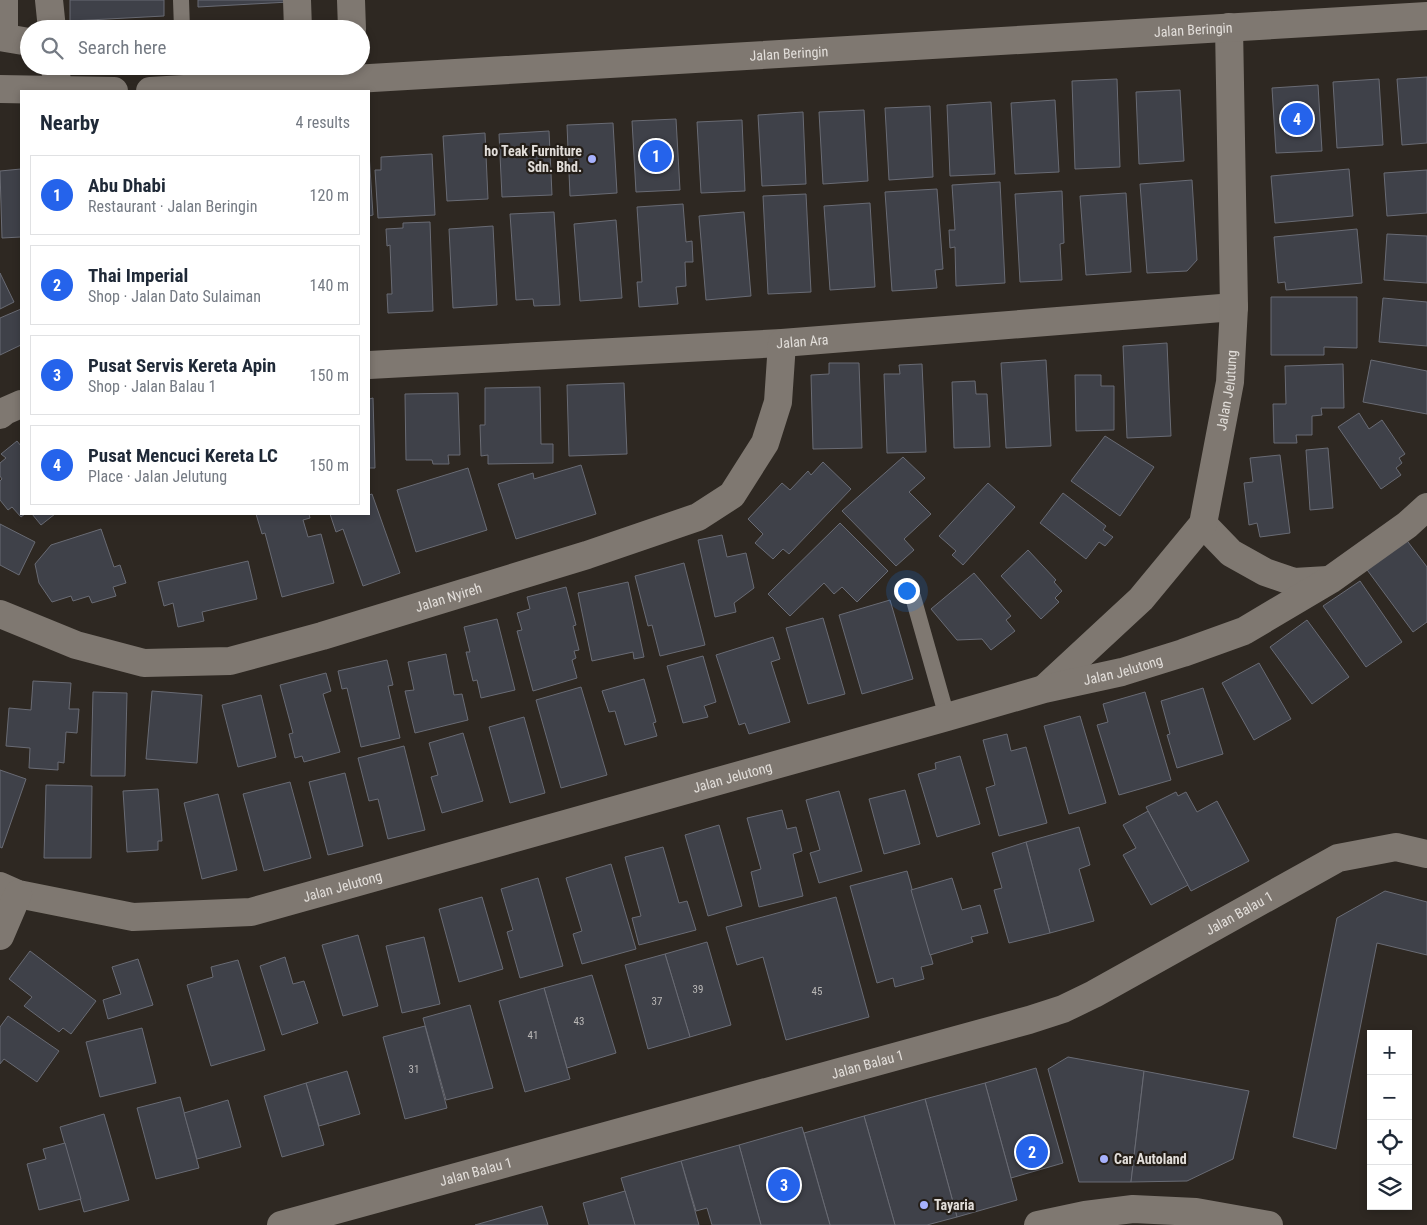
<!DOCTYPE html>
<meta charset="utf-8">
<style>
:root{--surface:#fff;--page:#f6f6f7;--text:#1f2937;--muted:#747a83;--line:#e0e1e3;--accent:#2563eb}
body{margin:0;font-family:"Roboto Condensed",sans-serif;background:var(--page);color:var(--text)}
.controls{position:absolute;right:15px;bottom:15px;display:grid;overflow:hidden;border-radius:0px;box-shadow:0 2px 8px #0003}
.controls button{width:45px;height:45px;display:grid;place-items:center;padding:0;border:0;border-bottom:1px solid var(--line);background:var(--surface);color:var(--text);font:25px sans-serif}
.you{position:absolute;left:906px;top:590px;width:18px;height:18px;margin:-12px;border:4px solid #fff;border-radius:50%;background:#1a73e8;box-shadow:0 0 0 8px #1a73e833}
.badge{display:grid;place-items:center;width:32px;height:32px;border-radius:50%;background:var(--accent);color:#fff;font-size:16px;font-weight:700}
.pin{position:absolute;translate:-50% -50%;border:2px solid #fff;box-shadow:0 1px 5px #0006}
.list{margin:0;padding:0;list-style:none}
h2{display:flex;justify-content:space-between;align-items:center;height:65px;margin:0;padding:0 20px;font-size:21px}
h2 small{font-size:16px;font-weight:400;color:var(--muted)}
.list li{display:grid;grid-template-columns:32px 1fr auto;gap:15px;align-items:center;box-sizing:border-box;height:80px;margin:0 10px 10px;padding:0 10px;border:1px solid var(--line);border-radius:0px}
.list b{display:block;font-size:19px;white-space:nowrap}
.list p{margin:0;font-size:16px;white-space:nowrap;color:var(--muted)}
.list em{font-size:16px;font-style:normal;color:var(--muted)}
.icon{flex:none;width:28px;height:28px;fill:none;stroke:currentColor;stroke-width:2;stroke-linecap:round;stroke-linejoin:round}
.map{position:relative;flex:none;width:1427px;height:1225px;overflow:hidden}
.search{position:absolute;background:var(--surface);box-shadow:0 2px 8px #0003;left:20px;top:20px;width:350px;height:55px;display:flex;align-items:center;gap:12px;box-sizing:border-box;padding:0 18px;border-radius:28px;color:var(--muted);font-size:19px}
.panel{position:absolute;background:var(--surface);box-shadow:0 2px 8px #0003;left:20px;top:90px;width:350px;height:425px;border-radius:0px}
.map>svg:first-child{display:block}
.building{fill:#3f4149;stroke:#696b74}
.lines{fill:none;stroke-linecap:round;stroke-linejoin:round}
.lane{stroke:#7f7871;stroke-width:16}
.street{stroke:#7f7871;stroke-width:28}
.secondary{stroke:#7f7871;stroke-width:28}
.poi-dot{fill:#a7b1fc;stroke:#241e18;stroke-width:2}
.labels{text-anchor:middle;stroke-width:4.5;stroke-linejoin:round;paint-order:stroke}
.number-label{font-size:11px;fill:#b9b7b6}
.street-label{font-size:14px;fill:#e2deda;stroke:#241e18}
.poi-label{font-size:14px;font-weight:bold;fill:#e2deda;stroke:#241e18;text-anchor:start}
</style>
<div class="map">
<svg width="1427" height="1225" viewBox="0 0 1427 1225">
<rect width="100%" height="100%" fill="#2e2822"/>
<g class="building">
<polygon points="70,0 164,0 164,16 70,21"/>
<polygon points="198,0 289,0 289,2 198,7"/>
<polygon points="1427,77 1427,143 1402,145 1397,79"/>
<polygon points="1117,79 1120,167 1075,169 1072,81"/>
<polygon points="1379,79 1383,145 1337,148 1333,82"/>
<polygon points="1318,85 1322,151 1276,153 1272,88"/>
<polygon points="1180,90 1184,161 1139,164 1136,92"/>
<polygon points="1055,100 1059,172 1015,174 1011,103"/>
<polygon points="991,102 995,174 950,176 947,105"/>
<polygon points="930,106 933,177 889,180 885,108"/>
<polygon points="864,110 868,181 823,184 819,112"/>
<polygon points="803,112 806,184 762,186 758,115"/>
<polygon points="676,119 680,190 636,192 632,121"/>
<polygon points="742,120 745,191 701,193 697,122"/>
<polygon points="613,123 617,193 570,196 567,125"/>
<polygon points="549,131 552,195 502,197 499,134"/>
<polygon points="485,133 488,199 447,201 443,136"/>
<polygon points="369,153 373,215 369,216"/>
<polygon points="432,154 435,215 378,218 375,170 381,170 381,157"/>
<polygon points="21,169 21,237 2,238 0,171"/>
<polygon points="1349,169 1353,216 1275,223 1271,176"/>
<polygon points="1427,170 1427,213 1387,216 1384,173"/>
<polygon points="1192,180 1197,260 1187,271 1147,273 1140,184"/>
<polygon points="1000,182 1005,283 956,286 955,247 950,248 949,230 955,230 952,185"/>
<polygon points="937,189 943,269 935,270 937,288 892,291 885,192"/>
<polygon points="1062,191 1064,243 1060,244 1062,280 1020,282 1015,194"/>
<polygon points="1126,193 1131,272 1086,275 1080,196"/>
<polygon points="806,194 811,292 768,294 763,196"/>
<polygon points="870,203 875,287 830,290 824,206"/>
<polygon points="683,204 686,242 692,241 693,262 685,262 686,286 676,287 678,304 639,307 637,282 642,282 637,207"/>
<polygon points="554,212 560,305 534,306 533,299 516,300 510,214"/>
<polygon points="744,212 751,296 706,300 699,216"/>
<polygon points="616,220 622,298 580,301 574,224"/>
<polygon points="430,222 433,311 388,313 387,294 392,294 390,245 387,246 386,229 403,228 403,223"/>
<polygon points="493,226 497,305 453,308 449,229"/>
<polygon points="1357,229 1362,283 1286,290 1285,282 1278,283 1274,237"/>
<polygon points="1387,234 1427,236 1427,283 1384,280"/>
<polygon points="0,273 14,302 0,309"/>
<polygon points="1271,297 1357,297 1357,348 1324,347 1324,355 1271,355"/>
<polygon points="1383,298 1427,302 1427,346 1379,342"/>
<polygon points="21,309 21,345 0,355 0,318"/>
<polygon points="1167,343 1171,436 1127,438 1123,346"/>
<polygon points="1046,360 1051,446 1006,448 1001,363"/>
<polygon points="1371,360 1427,371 1427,414 1363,402"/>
<polygon points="829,363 859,363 862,448 813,449 811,375 829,374"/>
<polygon points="922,364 926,452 887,453 884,374 900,374 899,365"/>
<polygon points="1343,364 1344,408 1321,408 1322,415 1312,416 1312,435 1296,435 1297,443 1274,443 1273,404 1286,404 1285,366"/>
<polygon points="1075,375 1101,375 1101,386 1114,386 1114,430 1076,431"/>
<polygon points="975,381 976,394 987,394 990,447 954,448 952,382"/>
<polygon points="624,383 627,454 569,456 567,385"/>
<polygon points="540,387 541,444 553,444 553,463 488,464 488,455 481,456 480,425 485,425 485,388"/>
<polygon points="458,393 460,455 448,455 449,464 433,464 432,460 406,460 405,394"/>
<polygon points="373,398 375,468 369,468 369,399"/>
<polygon points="1359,413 1369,429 1382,420 1405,454 1399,458 1402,463 1396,468 1401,475 1381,489 1338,427"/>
<polygon points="1105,436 1154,467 1120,516 1071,481"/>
<polygon points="17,441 21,446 21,514 25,514 21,517 12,507 8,510 0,500 0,481 2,479 0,476 0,463 6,458 1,454"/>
<polygon points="1328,448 1333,508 1310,510 1306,450"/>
<polygon points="1280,455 1290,533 1260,537 1257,523 1249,525 1244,483 1253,482 1250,458"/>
<polygon points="903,457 925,478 909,492 931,514 904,539 914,550 896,566 842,511"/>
<polygon points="823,462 851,489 789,554 783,549 773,559 755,543 763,534 748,519 782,483 790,490 808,471 811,475"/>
<polygon points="581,465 596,514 516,539 498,484 533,473 534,479"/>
<polygon points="468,468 487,530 416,552 397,490"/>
<polygon points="988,483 1015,507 963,565 952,555 956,551 939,536"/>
<polygon points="1063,493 1106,526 1103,530 1113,537 1105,546 1099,542 1086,559 1040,523"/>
<polygon points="372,494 400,573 363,586 343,529 336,532 330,514 369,514 369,495"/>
<polygon points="32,514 55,514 41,525"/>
<polygon points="256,514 309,514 310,518 303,520 308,537 321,534 334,583 282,597 265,533 262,534"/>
<polygon points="840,523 888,571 857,602 842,587 834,594 824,583 790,616 768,594"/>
<polygon points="0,524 35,542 19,575 0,565"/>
<polygon points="101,529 114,567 120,565 126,583 113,587 116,596 92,603 89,596 73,601 71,596 52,602 39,583 35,564 51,545"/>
<polygon points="722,535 727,557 746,553 754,588 734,603 736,612 715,617 698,540"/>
<polygon points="1405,538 1427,567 1427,622 1413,632 1365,567"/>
<polygon points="1028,550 1056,580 1054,582 1062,591 1055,598 1059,602 1041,619 1001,576"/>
<polygon points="248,561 257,599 202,612 204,621 178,627 173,603 164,606 158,582"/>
<polygon points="684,563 705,645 660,656 652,625 648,626 635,576"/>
<polygon points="974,573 1011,616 1006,620 1015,631 991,650 982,639 957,640 931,609"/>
<polygon points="1360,581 1402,642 1366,667 1323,606"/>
<polygon points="628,582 644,657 634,659 633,652 592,661 578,593"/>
<polygon points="566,587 576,625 573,626 579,650 574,651 576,658 572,660 577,678 533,691 517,631 522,630 517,613 530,609 527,597"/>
<polygon points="890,600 913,679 862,694 839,615"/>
<polygon points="823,618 845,694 808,704 786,628"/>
<polygon points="497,619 515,690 481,698 477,680 473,681 466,652 470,652 464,627"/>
<polygon points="1307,620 1349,677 1312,704 1270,647"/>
<polygon points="773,637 780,659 771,662 790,722 749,734 745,723 739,725 716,655"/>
<polygon points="446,654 454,695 462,694 468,720 415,733 405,691 414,690 408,662"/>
<polygon points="703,656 716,702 704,706 708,717 683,723 667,666"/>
<polygon points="387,660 393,685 388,686 400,738 361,747 347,688 342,689 338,671"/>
<polygon points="1259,663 1291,719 1254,740 1222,683"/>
<polygon points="326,673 331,691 323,694 340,752 304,762 302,756 295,758 289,734 293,733 280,685"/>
<polygon points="644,679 656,722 653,723 657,736 625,745 615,711 609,712 602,691"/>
<polygon points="33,681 71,683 69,709 79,709 77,733 66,732 64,763 58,762 58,770 29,768 30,748 6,746 9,708 31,710"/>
<polygon points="581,687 607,775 561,788 536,700"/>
<polygon points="1203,688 1223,754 1177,768 1167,735 1170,734 1161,701"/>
<polygon points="152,691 202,695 197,763 146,759"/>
<polygon points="93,692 127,693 125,776 91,776"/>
<polygon points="1145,692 1171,780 1119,795 1097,725 1108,722 1103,704"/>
<polygon points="261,695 276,757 238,767 222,705"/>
<polygon points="1080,716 1106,803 1069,814 1044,726"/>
<polygon points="524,717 545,793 510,803 489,727"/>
<polygon points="463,733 483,801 442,813 431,777 438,775 429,743"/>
<polygon points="1007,734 1011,751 1026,747 1047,823 999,836 986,788 995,785 983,740"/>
<polygon points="404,746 425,830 388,839 378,799 369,801 358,758"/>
<polygon points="960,756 980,824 937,837 918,774 936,769 935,763"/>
<polygon points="0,770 26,779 2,848 0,847"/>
<polygon points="345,773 363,846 328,855 309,782"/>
<polygon points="290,782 311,858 264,871 243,794"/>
<polygon points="46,785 92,786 91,858 44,858"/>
<polygon points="158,789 162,841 158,841 158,850 127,852 123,791"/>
<polygon points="905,790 920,844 884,854 869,799"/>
<polygon points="839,791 862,871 819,883 810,853 820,850 806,800"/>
<polygon points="1176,792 1178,796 1186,792 1197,812 1217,801 1249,861 1191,891 1146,807"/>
<polygon points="218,794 237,870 202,879 184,803"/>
<polygon points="782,810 787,829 796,827 802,851 793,854 803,896 759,907 751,872 761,869 747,818"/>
<polygon points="1148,811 1188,885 1151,905 1123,855 1136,848 1123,825"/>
<polygon points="719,825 742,906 708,916 685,835"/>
<polygon points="1079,827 1090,865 1079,869 1094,921 1050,933 1026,842"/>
<polygon points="1026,842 1050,933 1009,943 994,890 1002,888 992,853"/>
<polygon points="663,847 679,903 687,901 696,930 639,945 632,918 641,916 625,857"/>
<polygon points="611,864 636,949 582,964 573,934 582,931 566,878"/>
<polygon points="907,871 933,964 921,967 924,979 895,987 893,978 877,983 850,886"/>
<polygon points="538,878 563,966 520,978 507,932 513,930 501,889"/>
<polygon points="952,878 962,910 980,905 988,933 971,937 973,942 930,955 911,890"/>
<polygon points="1385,891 1427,902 1427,955 1377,943 1336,1149 1293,1137 1337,918"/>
<polygon points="482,897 503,969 459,982 439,909"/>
<polygon points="836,897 869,1017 786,1040 763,957 737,965 726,927"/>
<polygon points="358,935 378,1006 343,1016 322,945"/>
<polygon points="424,937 440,1004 402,1013 386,946"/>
<polygon points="707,942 731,1025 690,1037 665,954"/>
<polygon points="30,951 96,1001 71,1034 63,1028 59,1032 24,1006 32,997 9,979"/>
<polygon points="665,954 690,1037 648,1049 625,965"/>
<polygon points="285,957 293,984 304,981 318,1023 282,1035 260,966"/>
<polygon points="138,959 153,1005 108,1019 103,1000 121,994 112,967"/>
<polygon points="238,960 265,1050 211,1066 187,985 213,977 211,967"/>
<polygon points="592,975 616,1053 567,1068 544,988"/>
<polygon points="544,988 570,1079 525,1092 499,1001"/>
<polygon points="470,1005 493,1088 446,1100 423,1018"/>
<polygon points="8,1016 59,1051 37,1082 4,1059 0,1064 0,1027"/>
<polygon points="425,1026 447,1108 405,1119 383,1037"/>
<polygon points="142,1028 156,1083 100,1097 86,1042"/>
<polygon points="1068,1057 1144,1071 1131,1182 1079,1182 1048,1069"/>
<polygon points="1036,1068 1063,1163 1011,1178 985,1083"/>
<polygon points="347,1071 360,1114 319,1126 306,1083"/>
<polygon points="1144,1071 1249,1091 1233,1159 1187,1181 1131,1182"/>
<polygon points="306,1083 324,1145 282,1157 264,1096"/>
<polygon points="985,1083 1017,1200 957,1217 925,1099"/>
<polygon points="180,1097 199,1168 156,1179 137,1108"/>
<polygon points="925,1099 957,1217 927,1225 895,1225 864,1116"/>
<polygon points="228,1100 241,1147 197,1159 184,1113"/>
<polygon points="104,1114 129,1200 84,1212 60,1127"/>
<polygon points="864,1116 895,1225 830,1225 804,1133"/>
<polygon points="802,1127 830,1225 761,1225 739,1145"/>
<polygon points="65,1143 81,1199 39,1210 27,1164 46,1159 43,1149"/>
<polygon points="739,1145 761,1225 712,1225 707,1208 696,1211 681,1161"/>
<polygon points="681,1161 699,1225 635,1225 621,1178"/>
<polygon points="625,1191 635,1225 589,1225 583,1203"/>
<polygon points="542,1206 548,1225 475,1225"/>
</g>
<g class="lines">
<g class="lane">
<polyline points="181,0 182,29"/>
<polyline points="913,597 947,717"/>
</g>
<g class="street">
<polyline points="49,0 52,29"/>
<polyline points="297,0 298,29"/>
<polyline points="351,0 352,29"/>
<polyline points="0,37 29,42"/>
<polyline points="4,37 4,0"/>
<polyline points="55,66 58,89"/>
<path id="s1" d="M369,365L782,343L1234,307"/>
<polyline points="0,415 5,411 21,404"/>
<polyline points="1203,524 1231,553 1265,572 1294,582 1328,580"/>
<path id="s2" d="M0,614L76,645L144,663L230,661L322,636L587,555L698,517L732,495L765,443L778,402L782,343"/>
<path id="s3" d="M1045,688L1141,599L1203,524L1230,382L1234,307L1229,27"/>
<path id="s4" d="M0,886L18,894L133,917L251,912L947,717L1044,689L1122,672L1183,653L1244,631L1330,580L1407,525L1427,507"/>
<polyline points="0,936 18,894"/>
<path id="s5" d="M281,1225L1029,1020L1063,1009L1094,994L1338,858L1396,847L1427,854"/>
</g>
<g class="secondary">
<polyline points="0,89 114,91"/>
<path id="s6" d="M150,91L1427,16"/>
<polyline points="1038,1225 1085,1215 1133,1209 1196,1212 1269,1225"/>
</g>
</g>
<g class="poi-dot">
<circle cx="592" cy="159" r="5"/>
<circle cx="1104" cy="1159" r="5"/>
<circle cx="924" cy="1205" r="5"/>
</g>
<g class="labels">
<g class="number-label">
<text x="698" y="993">39</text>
<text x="817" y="995">45</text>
<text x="657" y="1005">37</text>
<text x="579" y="1025">43</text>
<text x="533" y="1039">41</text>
<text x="414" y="1073">31</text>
</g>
<g class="street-label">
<text dy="5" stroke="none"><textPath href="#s6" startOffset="1045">Jalan Beringin</textPath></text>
<text dy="5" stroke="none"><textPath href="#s6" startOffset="640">Jalan Beringin</textPath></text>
<text dy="5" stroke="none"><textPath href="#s1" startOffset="434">Jalan Ara</textPath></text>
<text dy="5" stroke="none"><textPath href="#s3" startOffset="364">Jalan Jelutung</textPath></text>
<text dy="5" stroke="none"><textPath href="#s2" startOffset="466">Jalan Nyireh</textPath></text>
<text dy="5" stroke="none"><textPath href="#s4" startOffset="1160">Jalan Jelutong</textPath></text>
<text dy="5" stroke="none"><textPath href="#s4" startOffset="755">Jalan Jelutong</textPath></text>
<text dy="5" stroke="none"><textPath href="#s4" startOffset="350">Jalan Jelutong</textPath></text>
<text dy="5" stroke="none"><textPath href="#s5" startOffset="1012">Jalan Balau 1</textPath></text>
<text dy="5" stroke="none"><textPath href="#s5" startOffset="608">Jalan Balau 1</textPath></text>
<text dy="5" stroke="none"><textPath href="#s5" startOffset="202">Jalan Balau 1</textPath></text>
</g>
<g class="poi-label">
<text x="582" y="156" text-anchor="end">ho Teak Furniture<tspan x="582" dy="16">Sdn. Bhd.</tspan></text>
<text x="1114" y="1164">Car Autoland</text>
<text x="934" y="1210">Tayaria</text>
</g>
</g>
</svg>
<div class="controls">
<button>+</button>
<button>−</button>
<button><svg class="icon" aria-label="locate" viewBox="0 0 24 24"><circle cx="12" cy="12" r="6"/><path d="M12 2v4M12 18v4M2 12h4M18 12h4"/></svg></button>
<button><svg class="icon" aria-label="layers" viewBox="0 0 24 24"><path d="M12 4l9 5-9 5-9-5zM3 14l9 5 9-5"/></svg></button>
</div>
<div class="you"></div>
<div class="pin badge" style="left:656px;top:156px">1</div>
<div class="pin badge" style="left:1032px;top:1152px">2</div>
<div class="pin badge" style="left:784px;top:1185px">3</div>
<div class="pin badge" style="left:1297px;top:119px">4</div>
<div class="search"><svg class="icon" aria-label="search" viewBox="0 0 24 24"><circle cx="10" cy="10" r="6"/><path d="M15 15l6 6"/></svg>Search here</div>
<section class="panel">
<h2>Nearby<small>4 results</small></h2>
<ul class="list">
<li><span class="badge">1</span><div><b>Abu Dhabi</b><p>Restaurant · Jalan Beringin</p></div><em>120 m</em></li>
<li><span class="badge">2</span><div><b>Thai Imperial</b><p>Shop · Jalan Dato Sulaiman</p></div><em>140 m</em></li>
<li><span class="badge">3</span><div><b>Pusat Servis Kereta Apin</b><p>Shop · Jalan Balau 1</p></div><em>150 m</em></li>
<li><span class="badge">4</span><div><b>Pusat Mencuci Kereta LC</b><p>Place · Jalan Jelutung</p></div><em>150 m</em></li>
</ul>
</section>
</div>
